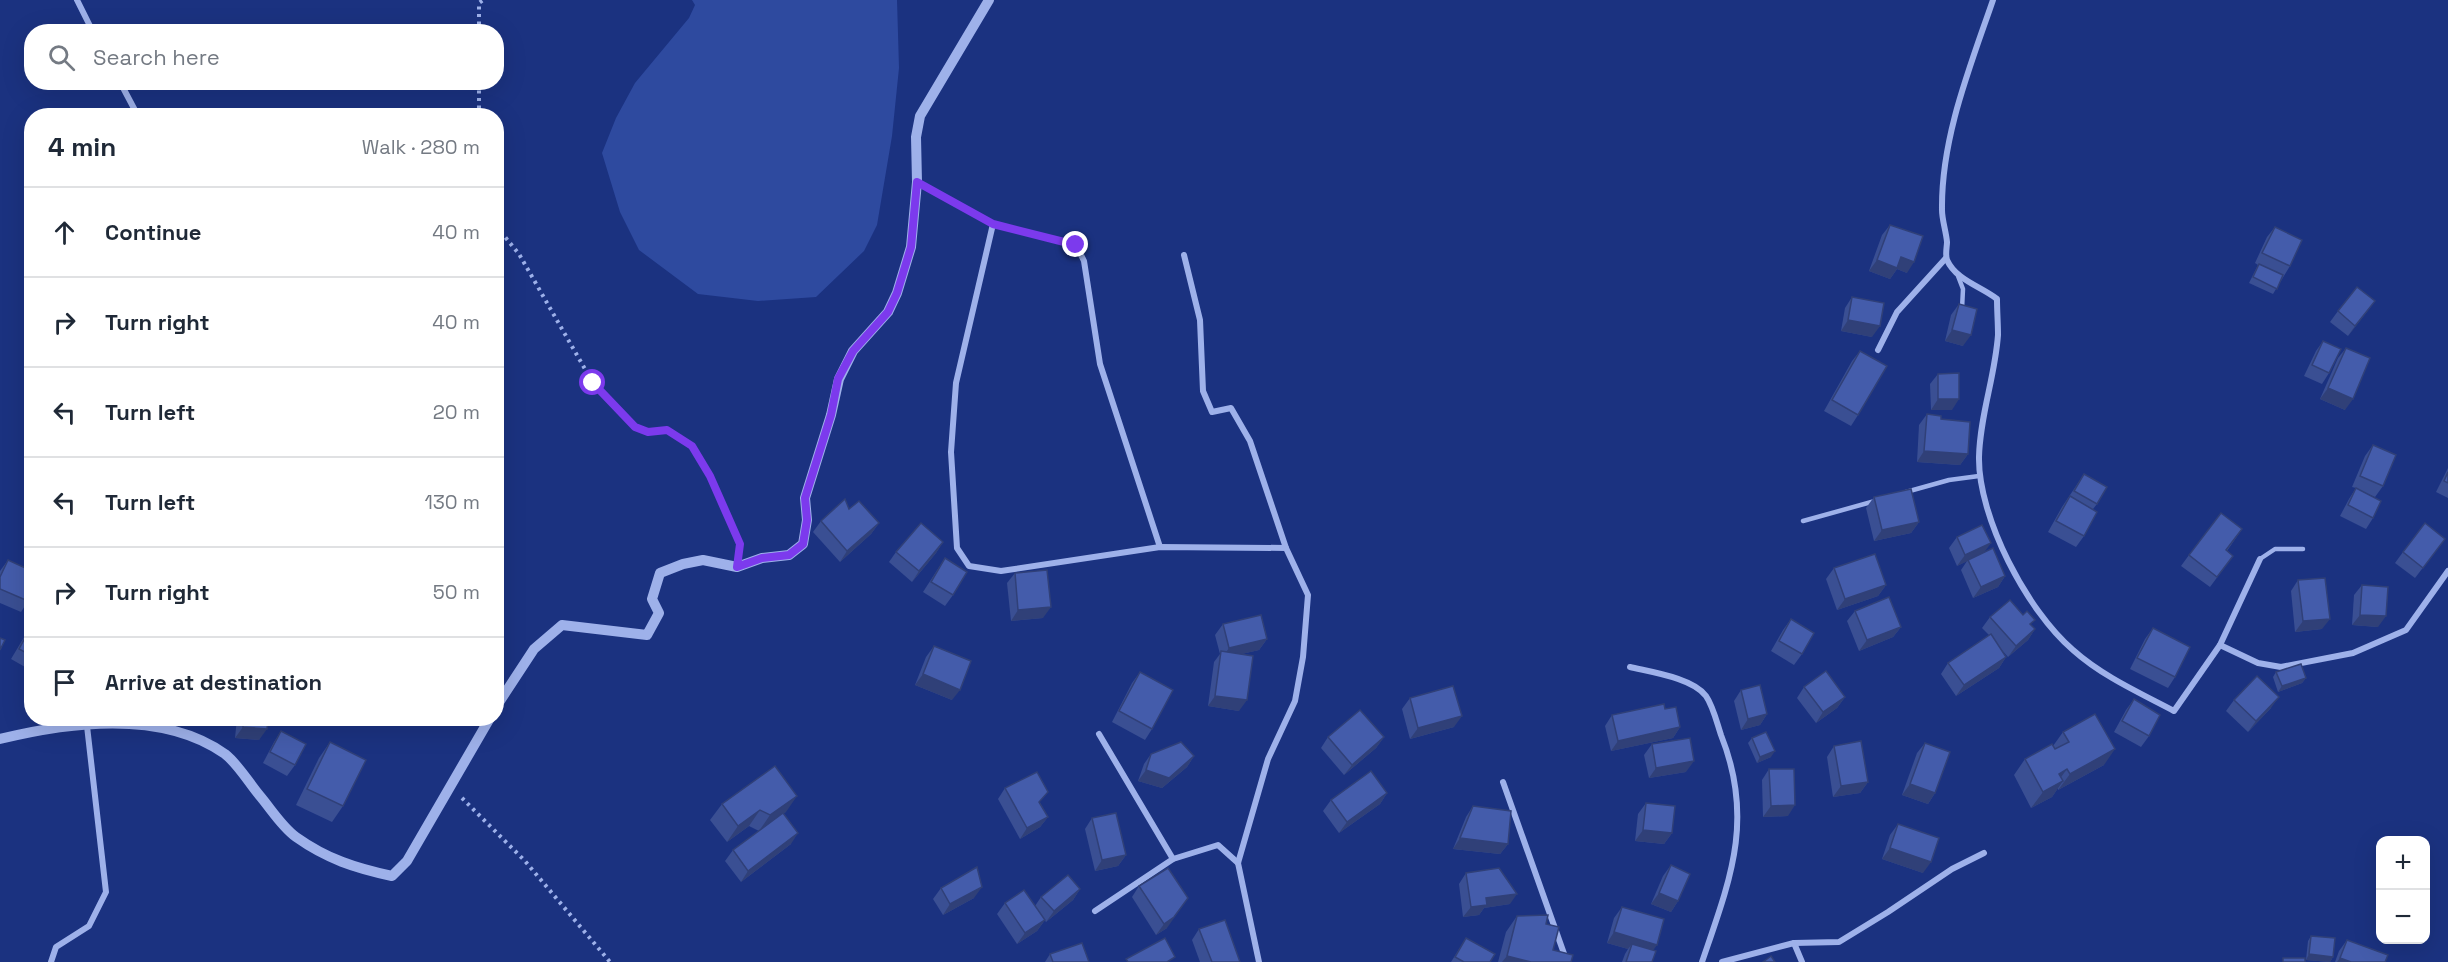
<!DOCTYPE html>
<meta charset="utf-8">
<style>
:root{--surface:#fff;--page:#f2f2f3;--text:#1f2937;--muted:#747a83;--line:#e0e1e3}
body{margin:0;font-family:"Space Grotesk",sans-serif;background:var(--page);color:var(--text)}
.controls{position:absolute;right:18px;bottom:18px;display:grid;overflow:hidden;border-radius:12px;box-shadow:0 6px 24px #0002}
.controls button{width:54px;height:54px;display:grid;place-items:center;padding:0;border:0;border-bottom:2px solid var(--line);background:var(--surface);color:var(--text);font:30px sans-serif}
.stop{position:absolute;width:18px;height:18px;margin:-14px;border:4px solid #7c3aed;border-radius:50%;background:#fff}
.stop.end{background:#7c3aed;border-color:#fff;box-shadow:0 2px 6px #0008}
.list{margin:0;padding:0;list-style:none}
h2{display:flex;justify-content:space-between;align-items:center;height:78px;margin:0;padding:0 24px;font-size:26px}
h2 small{font-size:20px;font-weight:400;color:var(--muted)}
.list li{display:grid;grid-template-columns:39px 1fr auto;gap:18px;align-items:center;box-sizing:border-box;height:90px;padding:0 24px;border-top:2px solid var(--line)}
.list b{display:block;font-size:22px;white-space:nowrap}
.list em{font-size:20px;font-style:normal;color:var(--muted)}
.icon{flex:none;width:33px;height:33px;fill:none;stroke:currentColor;stroke-width:2;stroke-linecap:round;stroke-linejoin:round}
.map{position:relative;flex:none;width:2448px;height:962px;overflow:hidden}
.search{position:absolute;background:var(--surface);box-shadow:0 6px 24px #0002;left:24px;top:24px;width:480px;height:66px;display:flex;align-items:center;gap:15px;box-sizing:border-box;padding:0 21px;border-radius:24px;color:var(--muted);font-size:22px}
.panel{position:absolute;background:var(--surface);box-shadow:0 6px 24px #0002;left:24px;top:108px;width:480px;height:618px;border-radius:24px}
.map>svg:first-child{display:block}
.green{fill:#2e4a9f}
.lines{fill:none;stroke-linecap:round;stroke-linejoin:round}
.path{stroke:#9eb1ea;stroke-width:4;stroke-dasharray:3 4.5;stroke-linecap:butt}
.service{stroke:#9eb1ea;stroke-width:4.5}
.minor{stroke:#9eb1ea;stroke-width:6}
.tertiary{stroke:#9eb1ea;stroke-width:10}
.wall{fill:#3a4f93}
.shaded-wall{fill:#304078}
.building{fill:#445cab;stroke:#304078;stroke-width:1.5}
.route{stroke:#7c3aed;stroke-width:8}
</style>
<div class="map">
<svg width="2448" height="962" viewBox="0 0 2448 962">
<rect width="100%" height="100%" fill="#1b3280"/>
<polygon class="green" points="692,0 897,0 899,68 892,136 877,225 864,251 816,297 758,301 698,294 639,250 620,212 602,153 616,118 635,83 689,18 695,5"/>
<g class="lines">
<g class="path">
<polyline points="479,32 479,3 483,0"/>
<polyline points="479,116 479,82"/>
<polyline points="496,226 519,254 593,383 635,427 648,432 667,430 692,446 710,476 740,544 739,551"/>
<polyline points="462,798 525,861 610,962"/>
</g>
<g class="service">
<polyline points="1958,276 1963,289 1962,309"/>
<polyline points="1906,492 1949,480 1979,476"/>
<polyline points="1803,521 1875,501"/>
<polyline points="2260,559 2275,549 2303,549"/>
</g>
<g class="minor">
<polyline points="77,0 93,32"/>
<path d="M1993,0C1970,67 1941,138 1942,210C1942,220 1946,231 1947,242C1947,247 1945,254 1947,260C1956,280 1980,286 1997,299C1997,311 1998,323 1998,335C1995,377 1980,415 1979,457C1978,517 2027,611 2073,650C2102,676 2140,693 2174,711L2220,645L2260,559"/>
<polyline points="120,82 138,116"/>
<polyline points="917,182 993,224 1076,245 1084,261 1100,364 1160,547"/>
<polyline points="993,224 956,383 951,452 957,548 969,566 1001,571 1160,547 1286,548 1308,595 1303,657 1295,701 1268,759 1238,863 1259,962"/>
<polyline points="1184,255 1200,320 1203,391 1212,412 1231,408 1250,441 1286,548"/>
<polyline points="1878,350 1897,312 1946,258"/>
<polyline points="2220,645 2258,663 2281,667 2353,653 2406,630 2448,571"/>
<path d="M1630,667C1651,672 1693,678 1706,696C1713,706 1717,723 1721,735C1755,820 1730,880 1702,962"/>
<polyline points="1099,734 1173,859"/>
<polyline points="1503,782 1567,962"/>
<polyline points="1095,911 1173,859 1218,845 1238,863"/>
<polyline points="1794,943 1802,962"/>
<polyline points="51,962 56,947 89,926 106,892 87,726"/>
<polyline points="1722,962 1794,943 1839,942 1888,912 1952,869 1984,853"/>
</g>
<g class="tertiary">
<polyline points="496,707 534,649 562,625 647,635 659,613 652,599 660,573 683,564 703,560 737,567 762,558 789,555 803,544 807,520 805,498 831,415 839,379 853,351 888,312 897,293 911,247 917,182 916,137 920,116 989,0"/>
<path d="M0,739C69,722 163,710 225,754C238,764 249,783 260,796C271,809 282,827 296,837C327,859 355,868 392,876L407,861L490,718"/>
</g>
</g>
<g class="wall">
<polygon points="1890,225 1907,273 1897,269 1890,279 1869,271 1882,235"/>
<polygon points="2275,227 2290,266 2273,294 2249,283 2258,265 2255,263 2267,237"/>
<polygon points="1852,297 1872,337 1841,331 1845,308"/>
<polygon points="2375,301 2348,336 2330,322 2338,311"/>
<polygon points="1959,304 1963,346 1945,341 1951,315"/>
<polygon points="2323,341 2329,373 2322,384 2304,376 2316,351"/>
<polygon points="2346,348 2345,410 2320,399 2338,358"/>
<polygon points="1860,351 1858,415 1851,426 1824,411 1852,361"/>
<polygon points="1938,374 1952,410 1931,410 1930,384"/>
<polygon points="1927,414 1941,419 1968,454 1960,465 1917,462 1919,425"/>
<polygon points="2373,445 2383,486 2375,497 2359,490 2373,518 2366,529 2340,516 2349,499 2356,488 2352,487 2365,456"/>
<polygon points="2448,468 2448,498 2436,492"/>
<polygon points="2084,474 2097,504 2093,509 2084,536 2076,547 2048,532 2062,507"/>
<polygon points="1874,497 1919,522 1911,533 1874,541 1866,508"/>
<polygon points="849,509 879,523 871,534 840,562 813,532 821,521"/>
<polygon points="2242,529 2227,551 2233,556 2210,587 2181,566 2189,555"/>
<polygon points="1957,537 1984,552 2005,576 1998,587 1973,598 1961,570 1967,561 1957,566 1949,548"/>
<polygon points="2445,539 2415,578 2395,563 2403,552"/>
<polygon points="943,542 936,553 912,582 889,562 896,552"/>
<polygon points="945,558 953,595 945,606 923,592"/>
<polygon points="8,560 28,601 21,612 0,603 0,571"/>
<polygon points="1834,568 1886,585 1878,596 1837,610 1826,579"/>
<polygon points="1015,573 1043,618 1011,621 1007,583"/>
<polygon points="2298,580 2322,629 2295,632 2291,591"/>
<polygon points="2362,585 2378,627 2352,625 2354,595"/>
<polygon points="1855,611 1901,627 1893,637 1859,651 1847,621"/>
<polygon points="1990,617 2031,625 2035,629 2028,640 2008,657 2000,648 2006,657 1999,668 1956,696 1941,674 1948,663 1989,635 1982,628"/>
<polygon points="1791,619 1802,654 1794,665 1771,651 1783,630"/>
<polygon points="32,624 32,671 11,659"/>
<polygon points="1223,624 1267,639 1259,650 1241,654 1239,711 1208,706 1214,662 1220,654 1215,635"/>
<polygon points="2153,628 2175,677 2168,688 2130,669 2145,639"/>
<polygon points="934,646 952,700 915,685 926,657"/>
<polygon points="1140,672 1152,729 1145,740 1112,722 1132,683"/>
<polygon points="2276,672 2306,678 2302,683 2278,692 2273,677"/>
<polygon points="1804,687 1845,697 1837,708 1816,723 1797,698"/>
<polygon points="1741,690 1767,714 1760,725 1741,730 1734,701"/>
<polygon points="1410,698 1454,727 1410,739 1402,709"/>
<polygon points="2134,699 2149,736 2141,747 2114,732 2126,710"/>
<polygon points="2234,700 2271,708 2248,732 2226,711"/>
<polygon points="1665,709 1680,727 1673,738 1611,751 1605,726 1612,715"/>
<polygon points="237,718 268,718 259,740 235,738"/>
<polygon points="281,731 295,765 287,776 263,763 274,742"/>
<polygon points="2063,732 2104,765 2058,790 2058,788 2052,797 2031,808 2014,775 2025,759 2053,746"/>
<polygon points="1328,737 1384,737 1376,748 1344,775 1321,748"/>
<polygon points="1752,738 1771,757 1757,763 1748,743"/>
<polygon points="330,742 343,806 332,822 296,805 319,758"/>
<polygon points="1925,743 1935,793 1928,804 1902,795 1917,753"/>
<polygon points="1652,744 1686,772 1649,778 1644,755"/>
<polygon points="1834,746 1868,782 1860,793 1833,797 1827,757"/>
<polygon points="1151,754 1194,756 1187,767 1162,788 1138,781 1144,764"/>
<polygon points="1769,769 1788,816 1763,817 1762,780"/>
<polygon points="1005,788 1040,803 1048,817 1040,827 1020,839 998,799"/>
<polygon points="1387,793 1380,804 1339,833 1323,811 1331,800"/>
<polygon points="1646,803 1672,833 1664,844 1635,841 1638,814"/>
<polygon points="722,804 786,812 783,813 791,844 741,882 725,861 733,850 759,831 749,826 727,842 710,820"/>
<polygon points="1473,806 1508,844 1500,854 1453,849 1466,817"/>
<polygon points="1092,818 1126,855 1118,866 1095,871 1085,829"/>
<polygon points="1898,824 1923,873 1882,859 1890,835"/>
<polygon points="1671,865 1678,901 1671,912 1651,904 1663,876"/>
<polygon points="1466,873 1510,904 1484,908 1479,915 1463,917 1459,884"/>
<polygon points="1139,886 1167,928 1156,935 1132,897"/>
<polygon points="941,888 974,898 943,915 933,899"/>
<polygon points="1080,889 1073,900 1046,922 1044,919 1045,920 1037,931 1017,944 997,914 1005,903 1035,906 1041,897"/>
<polygon points="1622,907 1653,950 1652,962 1622,962 1625,954 1628,949 1607,943 1614,918"/>
<polygon points="1517,916 1546,924 1553,950 1571,962 1498,962 1506,932"/>
<polygon points="1199,929 1240,962 1200,962 1192,940"/>
<polygon points="2311,936 2333,957 2330,962 2306,960 2308,941"/>
<polygon points="1466,938 1490,962 1451,962"/>
<polygon points="2347,940 2385,962 2335,962 2339,951"/>
<polygon points="1050,954 1089,962 1045,962"/>
</g>
<g class="shaded-wall">
<polygon points="1901,257 1914,262 1907,273 1897,269 1890,279 1869,271 1877,260"/>
<polygon points="2375,301 2367,312 2348,336 2355,326"/>
<polygon points="1848,320 1880,326 1872,337 1841,331"/>
<polygon points="1952,330 1971,335 1963,346 1945,341"/>
<polygon points="2328,388 2353,399 2345,410 2320,399"/>
<polygon points="1938,399 1959,399 1952,410 1931,410"/>
<polygon points="1924,451 1968,454 1960,465 1917,462"/>
<polygon points="1919,522 1911,533 1874,541 1882,530"/>
<polygon points="879,523 871,534 840,562 847,551"/>
<polygon points="943,542 936,553 912,582 919,571"/>
<polygon points="1991,543 1983,554 1957,566 1965,555"/>
<polygon points="2005,576 1998,587 1973,598 1981,587"/>
<polygon points="1886,585 1878,596 1837,610 1845,599"/>
<polygon points="1051,607 1043,618 1011,621 1018,610"/>
<polygon points="2360,615 2386,616 2378,627 2352,625"/>
<polygon points="2330,619 2322,629 2295,632 2303,621"/>
<polygon points="1901,627 1893,637 1859,651 1867,640"/>
<polygon points="2035,629 2028,640 2008,657 2016,646"/>
<polygon points="1267,639 1259,650 1221,659 1229,648"/>
<polygon points="2006,657 1999,668 1956,696 1964,685"/>
<polygon points="923,674 960,690 952,700 915,685"/>
<polygon points="2306,678 2302,683 2278,692 2282,686"/>
<polygon points="1215,696 1247,700 1239,711 1208,706"/>
<polygon points="1845,697 1837,708 1816,723 1823,712"/>
<polygon points="2279,697 2271,708 2248,732 2256,721"/>
<polygon points="1767,714 1760,725 1741,730 1748,719"/>
<polygon points="1462,716 1454,727 1410,739 1418,728"/>
<polygon points="243,727 267,729 259,740 235,738"/>
<polygon points="1680,727 1673,738 1611,751 1618,741"/>
<polygon points="1384,737 1376,748 1344,775 1352,765"/>
<polygon points="2115,749 2104,765 2058,790 2070,774"/>
<polygon points="1775,751 1771,757 1757,763 1760,757"/>
<polygon points="1194,756 1187,767 1162,788 1138,781 1146,770"/>
<polygon points="1694,761 1686,772 1649,778 1656,768"/>
<polygon points="2067,769 2056,784 2063,781 2052,797 2031,808 2043,792 2059,774"/>
<polygon points="1868,782 1860,793 1833,797 1841,786"/>
<polygon points="1910,784 1935,793 1928,804 1902,795"/>
<polygon points="1387,793 1380,804 1339,833 1347,822"/>
<polygon points="797,796 786,812 759,831 770,815"/>
<polygon points="1795,805 1788,816 1763,817 1771,806"/>
<polygon points="760,810 749,826 727,842 738,826"/>
<polygon points="1048,817 1040,827 1020,839 1027,828"/>
<polygon points="1643,830 1672,833 1664,844 1635,841"/>
<polygon points="798,833 791,844 741,882 748,871"/>
<polygon points="1460,838 1508,844 1500,854 1453,849"/>
<polygon points="1890,848 1931,862 1923,873 1882,859"/>
<polygon points="1126,855 1118,866 1095,871 1102,860"/>
<polygon points="982,887 974,898 943,915 950,904"/>
<polygon points="1080,889 1073,900 1046,922 1054,911"/>
<polygon points="1659,893 1678,901 1671,912 1651,904"/>
<polygon points="1517,894 1510,904 1484,908 1479,915 1463,917 1471,907 1486,898"/>
<polygon points="1188,898 1167,928 1156,935 1164,924"/>
<polygon points="1045,920 1037,931 1017,944 1025,933"/>
<polygon points="1614,932 1657,945 1649,956 1632,944 1628,949 1607,943"/>
<polygon points="2309,954 2333,957 2330,962 2306,960"/>
<polygon points="1507,956 1531,962 1502,962"/>
<polygon points="2340,958 2351,962 2337,962"/>
</g>
<g class="building">
<polygon points="1890,225 1923,236 1914,262 1901,257 1897,268 1877,260"/>
<polygon points="2275,227 2302,240 2290,266 2262,253"/>
<polygon points="2259,264 2283,275 2277,289 2253,277"/>
<polygon points="2357,287 2375,301 2355,326 2338,311"/>
<polygon points="1852,297 1884,303 1880,326 1848,320"/>
<polygon points="1959,304 1977,309 1971,335 1952,330"/>
<polygon points="2323,341 2341,349 2329,373 2312,365"/>
<polygon points="2346,348 2370,358 2353,399 2328,388"/>
<polygon points="1860,351 1887,366 1858,415 1832,400"/>
<polygon points="1959,373 1959,399 1938,399 1938,374"/>
<polygon points="1927,414 1941,416 1941,419 1970,422 1968,454 1924,451"/>
<polygon points="2373,445 2396,455 2383,486 2360,476"/>
<polygon points="2448,472 2448,483 2444,481"/>
<polygon points="2084,474 2107,487 2097,504 2074,491"/>
<polygon points="2356,488 2381,501 2373,518 2348,505"/>
<polygon points="1911,489 1919,522 1882,530 1874,497"/>
<polygon points="2070,496 2097,512 2084,536 2056,521"/>
<polygon points="845,499 849,509 859,501 879,523 847,551 821,521"/>
<polygon points="2221,513 2242,529 2226,550 2233,556 2217,577 2189,555"/>
<polygon points="921,523 943,542 919,571 896,552"/>
<polygon points="2425,523 2445,539 2423,568 2403,552"/>
<polygon points="1982,525 1991,543 1965,555 1957,537"/>
<polygon points="1993,548 2005,576 1981,587 1968,560"/>
<polygon points="1875,554 1886,585 1845,599 1834,568"/>
<polygon points="945,558 967,572 953,595 931,582"/>
<polygon points="8,560 32,571 32,594 28,601 0,589 0,577"/>
<polygon points="1047,570 1051,607 1018,610 1015,573"/>
<polygon points="2325,578 2330,619 2303,621 2298,580"/>
<polygon points="2362,585 2388,587 2386,616 2360,615"/>
<polygon points="1889,597 1901,627 1867,640 1855,611"/>
<polygon points="2010,600 2023,615 2027,611 2035,620 2030,624 2035,629 2016,646 1990,617"/>
<polygon points="1261,615 1267,639 1229,648 1223,624"/>
<polygon points="1791,619 1814,633 1802,654 1779,641"/>
<polygon points="32,625 32,656 19,649"/>
<polygon points="2153,628 2190,647 2175,677 2137,658"/>
<polygon points="1991,634 2006,657 1964,685 1948,663"/>
<polygon points="0,638 5,640 0,650"/>
<polygon points="934,646 971,661 960,690 923,674"/>
<polygon points="1221,651 1253,656 1247,700 1215,696"/>
<polygon points="2301,664 2306,678 2282,686 2276,672"/>
<polygon points="1826,671 1845,697 1823,712 1804,687"/>
<polygon points="1140,672 1173,690 1152,729 1119,711"/>
<polygon points="2257,676 2279,697 2256,721 2234,700"/>
<polygon points="1760,685 1767,714 1748,719 1741,690"/>
<polygon points="1453,686 1462,716 1418,728 1410,698"/>
<polygon points="2134,699 2160,715 2149,736 2122,721"/>
<polygon points="1664,704 1665,709 1676,707 1680,727 1618,741 1612,715"/>
<polygon points="1360,710 1384,737 1352,765 1328,737"/>
<polygon points="2095,714 2115,749 2070,774 2067,769 2059,774 2063,781 2043,792 2025,759 2052,744 2055,749 2069,742 2063,732"/>
<polygon points="243,718 268,718 267,729 243,727"/>
<polygon points="281,731 306,744 295,765 270,752"/>
<polygon points="1766,732 1775,751 1760,757 1752,738"/>
<polygon points="1690,738 1694,761 1656,768 1652,744"/>
<polygon points="1861,741 1868,782 1841,786 1834,746"/>
<polygon points="330,742 366,760 343,806 307,789"/>
<polygon points="1181,742 1194,756 1169,778 1146,770 1151,754"/>
<polygon points="1925,743 1950,752 1935,793 1910,784"/>
<polygon points="775,766 797,796 770,815 760,810 738,826 722,804"/>
<polygon points="1769,769 1794,769 1795,805 1771,806"/>
<polygon points="1371,771 1387,793 1347,822 1331,800"/>
<polygon points="1037,772 1048,792 1039,802 1048,817 1027,828 1005,788"/>
<polygon points="1646,803 1675,806 1672,833 1643,830"/>
<polygon points="1473,806 1511,811 1508,844 1460,838"/>
<polygon points="783,813 798,833 748,871 733,850"/>
<polygon points="1116,813 1126,855 1102,860 1092,818"/>
<polygon points="1898,824 1939,838 1931,862 1890,848"/>
<polygon points="1671,865 1690,874 1678,901 1659,893"/>
<polygon points="977,867 982,887 950,904 941,888"/>
<polygon points="1168,868 1188,898 1174,917 1164,924 1139,886"/>
<polygon points="1499,868 1517,894 1486,898 1487,905 1471,907 1466,873"/>
<polygon points="1068,875 1080,889 1054,911 1041,897"/>
<polygon points="1024,890 1045,920 1025,933 1005,903"/>
<polygon points="1622,907 1664,919 1657,945 1614,932"/>
<polygon points="1548,915 1546,924 1559,927 1553,950 1573,955 1571,962 1531,962 1507,956 1517,916"/>
<polygon points="1225,920 1240,962 1212,962 1199,929"/>
<polygon points="2311,936 2335,938 2333,957 2309,954"/>
<polygon points="1165,938 1175,957 1167,962 1128,962 1126,959"/>
<polygon points="1466,938 1495,954 1490,962 1464,962 1455,957"/>
<polygon points="2347,940 2388,955 2385,962 2351,962 2340,958"/>
<polygon points="1082,943 1089,962 1053,962 1050,954"/>
<polygon points="1632,944 1656,951 1652,962 1626,962"/>
<polygon points="1771,956 1775,962 1763,962"/>
<rect x="2283" y="958" width="22" height="4"/>
</g>
<g class="lines">
<polyline class="route" points="593,383 635,427 648,432 667,430 692,446 710,476 740,544 737,567 762,558 789,555 803,544 807,520 805,498 831,415 838,379 853,351 888,312 897,293 911,247 917,182 993,224 1076,245"/>
</g>
</svg>
<div class="controls">
<button>+</button>
<button>−</button>
</div>
<div class="stop" style="left:593px;top:383px"></div>
<div class="stop end" style="left:1076px;top:245px"></div>
<div class="search"><svg class="icon" aria-label="search" viewBox="0 0 24 24"><circle cx="10" cy="10" r="6"/><path d="M15 15l6 6"/></svg>Search here</div>
<section class="panel">
<h2>4 min<small>Walk · 280 m</small></h2>
<ul class="list">
<li><svg class="icon" aria-label="ahead" viewBox="0 0 24 24"><path d="M12 20V5M6 11l6-6 6 6"/></svg><div><b>Continue</b></div><em>40 m</em></li>
<li><svg class="icon" aria-label="right" viewBox="0 0 24 24"><path d="M7 20v-9h11M14 6l5 5-5 5"/></svg><div><b>Turn right</b></div><em>40 m</em></li>
<li><svg class="icon" aria-label="left" viewBox="0 0 24 24"><path d="M17 20v-9H6M10 6l-5 5 5 5"/></svg><div><b>Turn left</b></div><em>20 m</em></li>
<li><svg class="icon" aria-label="left" viewBox="0 0 24 24"><path d="M17 20v-9H6M10 6l-5 5 5 5"/></svg><div><b>Turn left</b></div><em>130 m</em></li>
<li><svg class="icon" aria-label="right" viewBox="0 0 24 24"><path d="M7 20v-9h11M14 6l5 5-5 5"/></svg><div><b>Turn right</b></div><em>50 m</em></li>
<li><svg class="icon" aria-label="arrive" viewBox="0 0 24 24"><path d="M6 21V4h12l-3 4 3 4H6"/></svg><div><b>Arrive at destination</b></div></li>
</ul>
</section>
</div>
